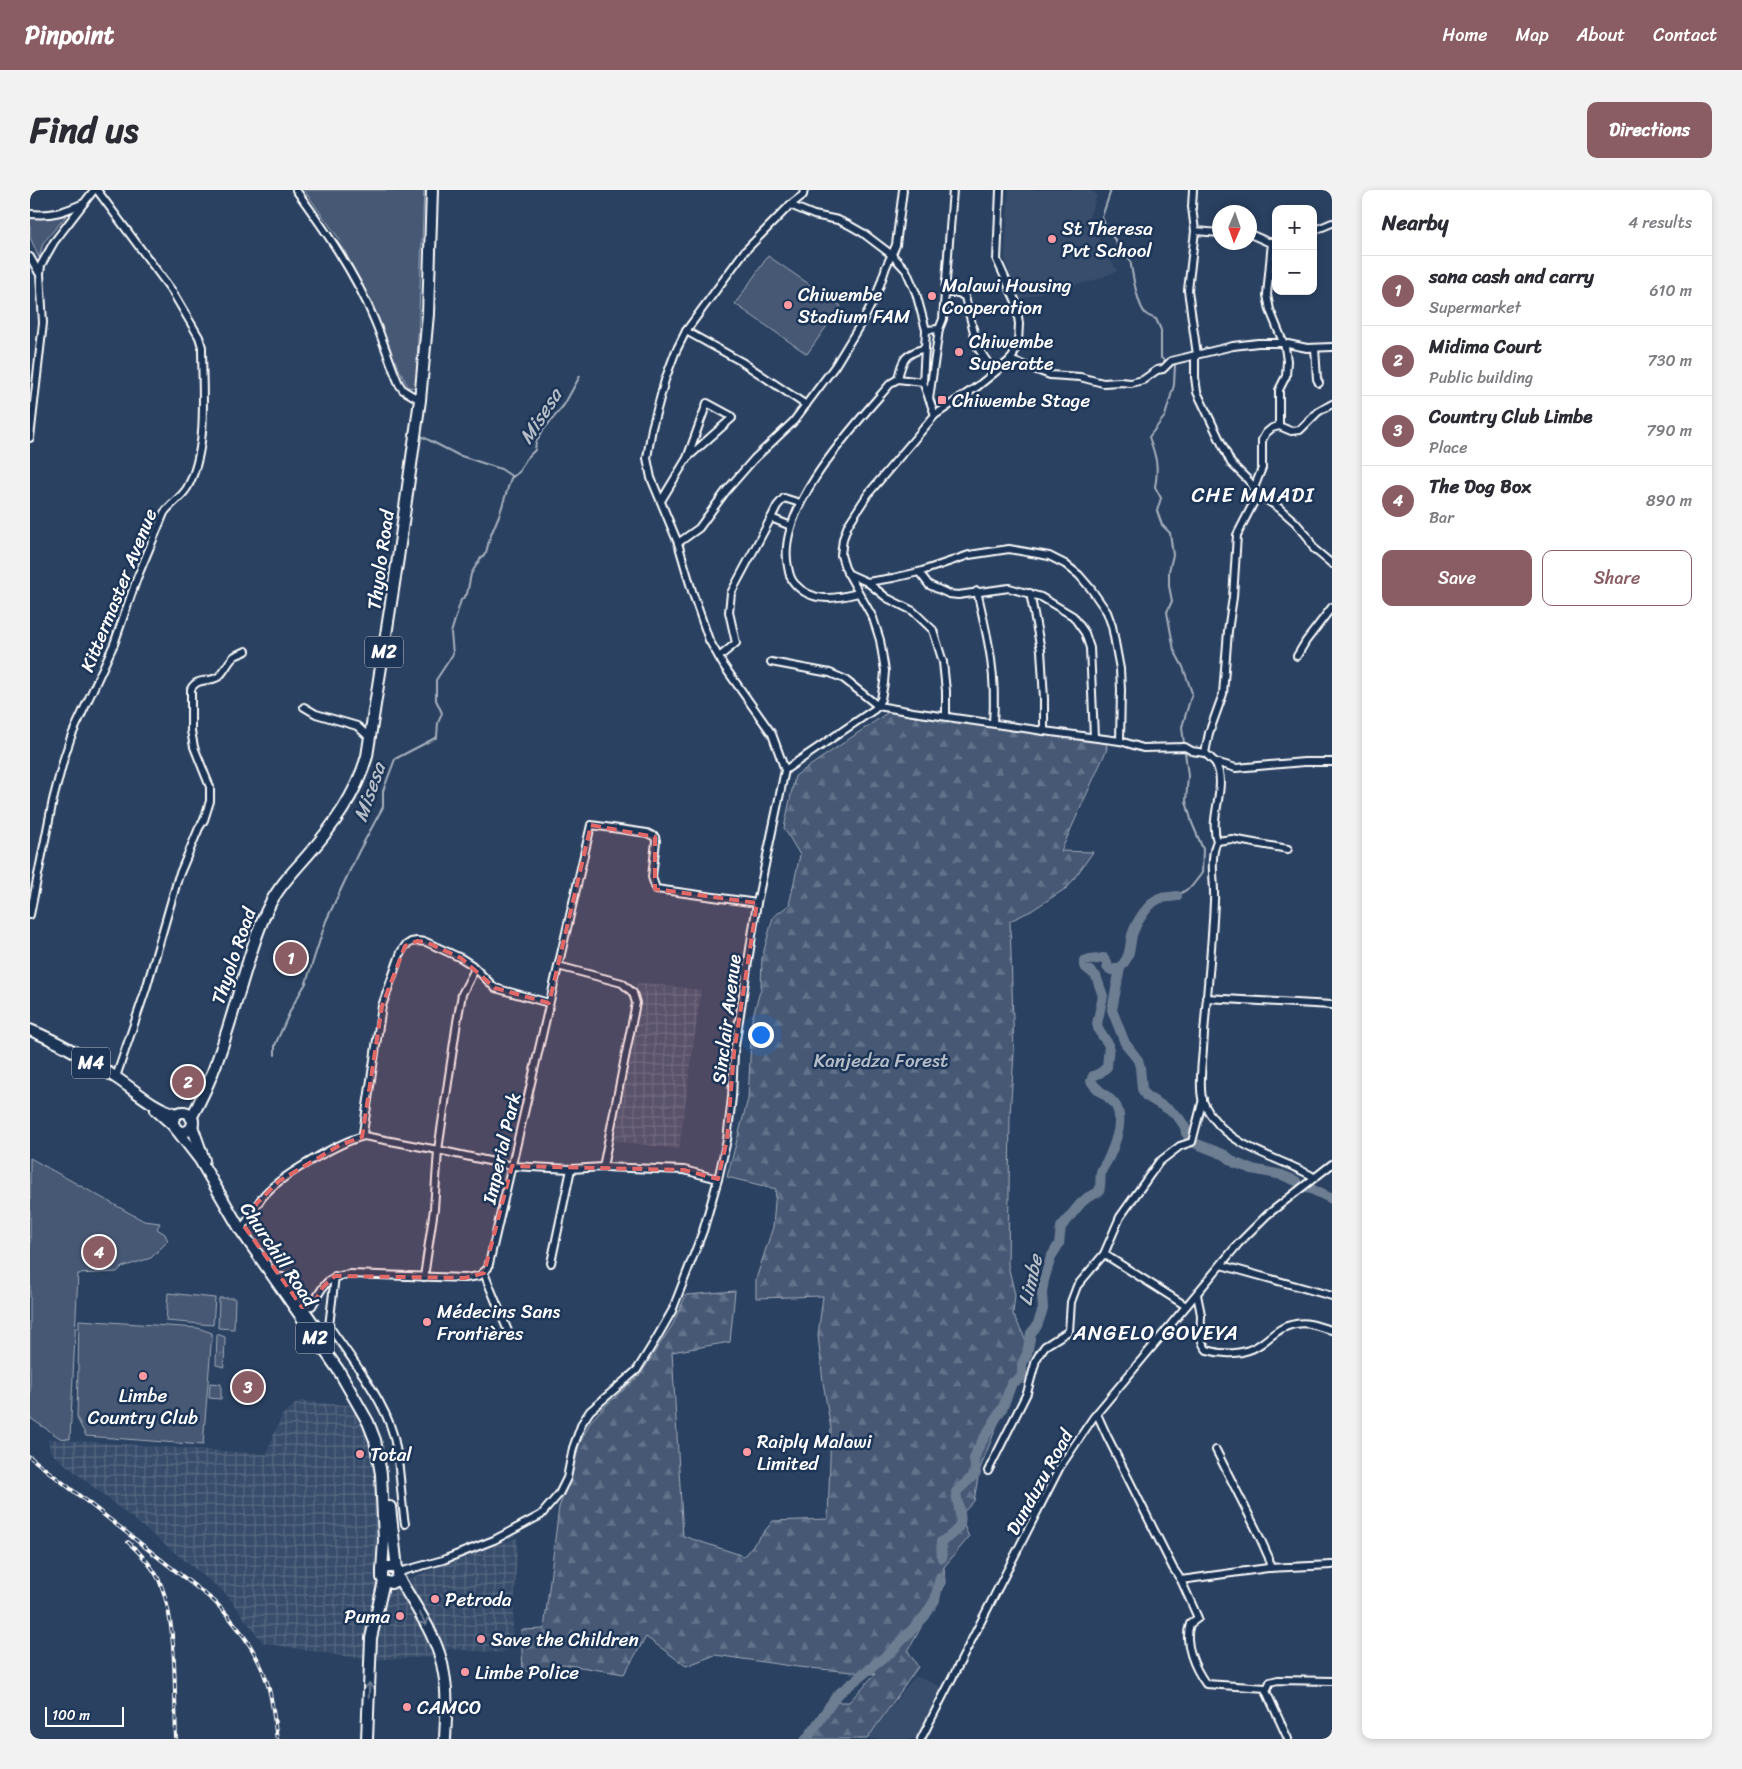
<!DOCTYPE html>
<meta charset="utf-8">
<style>
:root{--surface:#fff;--page:#f2f2f3;--text:#2b2b33;--muted:#7c7c81;--line:#e1e1e2;--accent:#8a5d65}
body{margin:0;font-family:Sriracha,sans-serif;background:var(--page);color:var(--text)}
.controls{position:absolute;right:15px;top:15px;display:grid;overflow:hidden;border-radius:10px;box-shadow:0 2px 8px #0003}
.controls button{width:45px;height:45px;display:grid;place-items:center;padding:0;border:0;border-bottom:1px solid var(--line);background:var(--surface);color:var(--text);font:25px sans-serif}
.compass{position:absolute;left:1182px;top:15px;width:45px;height:45px;border-radius:50%;background:var(--surface);box-shadow:0 2px 8px #0003;rotate:182deg}
.scale{position:absolute;left:15px;bottom:12px;width:79px;box-sizing:border-box;padding-left:5px;border:2px solid #fff;border-top:0;font-size:14px;line-height:18px;white-space:nowrap;color:#fff;-webkit-text-stroke:4px #1d3557;paint-order:stroke}
.you{position:absolute;left:730px;top:844px;width:18px;height:18px;margin:-12px;border:4px solid #fff;border-radius:50%;background:#1a73e8;box-shadow:0 0 0 8px #1a73e833}
.badge{display:grid;place-items:center;width:32px;height:32px;border-radius:50%;background:var(--accent);color:#fff;font-size:16px;font-weight:700}
.pin{position:absolute;translate:-50% -50%;border:2px solid #fff;box-shadow:0 1px 5px #0006}
.list{margin:0;padding:0;list-style:none}
h2{display:flex;justify-content:space-between;align-items:center;height:65px;margin:0;padding:0 20px;font-size:21px}
h2 small{font-size:16px;font-weight:400;color:var(--muted)}
.list li{display:grid;grid-template-columns:32px 1fr auto;gap:15px;align-items:center;box-sizing:border-box;height:70px;padding:0 20px;border-top:1px solid var(--line)}
.list b{display:block;font-size:19px;white-space:nowrap}
.list p{margin:0;font-size:16px;white-space:nowrap;color:var(--muted)}
.list em{font-size:16px;font-style:normal;color:var(--muted)}
.actions{display:flex;gap:10px;padding:15px 20px}
.actions a{flex:1;padding:11px 0;border:1px solid var(--accent);border-radius:10px;text-align:center;font-size:18px;color:var(--accent)}
.actions .main{background:var(--accent);color:#fff}
.map{position:relative;flex:none;width:1302px;height:1549px;overflow:hidden;border-radius:10px}
header{display:flex;align-items:center;gap:30px;box-sizing:border-box;height:70px;padding:0 25px;background:var(--accent);color:#fff}
header strong{font-size:24px}
nav{display:flex;gap:28px;margin-inline-start:auto;font-size:18px}
.intro{display:flex;align-items:center;justify-content:space-between;box-sizing:border-box;height:120px;padding:0 30px}
h1{margin:0;font-size:35px}
.button{padding:12px 22px;border-radius:10px;background:var(--accent);color:#fff;font-size:18px;font-weight:700}
main{display:flex;gap:30px;padding:0 30px}
aside{flex:1;background:var(--surface);border-radius:10px;box-shadow:0 2px 8px #0003}
.map>svg:first-child{display:block}
.built{fill:#394e6c}
.industrial{fill:url(#industrial-grid)}
.green{fill:#465975;stroke:#a2acba}
.forest{fill:url(#forest-firs);stroke:#a2acba}
.park{fill:url(#park-crowns);stroke:#a2acba}
.lines{fill:none;stroke-linecap:round;stroke-linejoin:round}
.stream{stroke:#a7b1be;stroke-width:2}
.river{stroke:#6d7d92;stroke-width:10}
.minor-casing{stroke:#fff;stroke-width:10}
.primary-casing{stroke:#fff;stroke-width:14}
.trunk-casing{stroke:#fff;stroke-width:14}
.minor{stroke:#1d3557;stroke-width:6}
.primary{stroke:#1d3557;stroke-width:10}
.trunk{stroke:#1d3557;stroke-width:10}
.rail-casing{stroke:#fff;stroke-width:4}
.rail{stroke:#1d3557;stroke-width:2;stroke-dasharray:5.5;stroke-linecap:butt}
.oneway{stroke:#6c7c92}
.marked{fill:#e26868;fill-opacity:0.2;stroke:#e26868;stroke-width:4;stroke-dasharray:10 6;stroke-linejoin:round}
.poi-dot{fill:#ff9aa2;stroke:#1d3557;stroke-width:2}
.labels{text-anchor:middle;stroke-width:5;stroke-linejoin:round;paint-order:stroke}
.shield{fill:#1d3557;stroke:#bbc2cd;stroke-width:1}
.shield-label{font-size:18px;font-weight:bold;fill:#fff}
.poi-label{font-size:19px;fill:#fff;stroke:#1d3557;text-anchor:start}
.street-label{font-size:19px;fill:#fff;stroke:#1d3557}
.park-label{font-size:19px;fill:#b5bdc8;stroke:#1d3557}
.water-label{font-size:20px;font-style:italic;fill:#b6bec8;stroke:#1d3557}
.quarter-label{font-size:21px;letter-spacing:1px;fill:#fff;stroke:#1d3557}
</style>
<header>
<strong>Pinpoint</strong>
<nav><a>Home</a><a>Map</a><a>About</a><a>Contact</a></nav>
</header>
<div class="intro"><h1>Find us</h1><a class="button">Directions</a></div>
<main>
<div class="map">
<svg width="1302" height="1549" viewBox="0 0 1302 1549">
<defs>
<pattern id="industrial-grid" width="8" height="8" patternUnits="userSpaceOnUse" patternTransform="scale(1.25)"><rect width="8" height="8" fill="#394e6c"/><path d="M0 4h8M4 0v8" fill="none" stroke="#576982"/></pattern>
<pattern id="forest-firs" width="22" height="20" patternUnits="userSpaceOnUse" patternTransform="scale(1.25)"><rect width="22" height="20" fill="#465975"/><path d="M5 1l3.5 6h-7zM16 11l3.5 6h-7z" fill="#62728a"/></pattern>
<pattern id="park-crowns" width="20" height="18" patternUnits="userSpaceOnUse" patternTransform="scale(1.25)"><rect width="20" height="18" fill="#465975"/><path d="M2 6a3 3 0 1 1 6 0M12 15a3 3 0 1 1 6 0" fill="none" stroke="#62728a"/></pattern>
</defs>
<rect width="100%" height="100%" fill="#2a4161"/>
<filter id="ink" filterUnits="userSpaceOnUse"><feTurbulence type="fractalNoise" baseFrequency=".02" numOctaves="2"/><feDisplacementMap in="SourceGraphic" scale="10" xChannelSelector="R" yChannelSelector="G"/><feConvolveMatrix kernelMatrix="1 2 1 2 8 2 1 2 1" color-interpolation-filters="sRGB"/></filter>
<g filter="url(#ink)">
<g class="built">
<polygon points="979,0 1060,0 1067,5 1058,30 1087,81 1063,91 1023,99 987,110 975,68"/>
<polygon points="885,1486 912,1497 887,1549 837,1549"/>
</g>
<g class="industrial">
<polygon points="607,792 671,800 649,959 585,951"/>
<polygon points="269,1211 330,1216 345,1271 348,1313 344,1392 361,1397 407,1377 488,1347 482,1455 471,1463 420,1459 402,1467 338,1470 233,1453 196,1404 20,1262 18,1249 236,1264 252,1225"/>
</g>
<g class="green">
<polygon points="274,0 394,0 386,198 378,197 362,165 310,50"/>
<polygon points="36,26 13,53 9,68 0,47 0,28"/>
<polygon points="738,66 811,116 777,164 705,114"/>
<polygon points="0,968 114,1031 130,1033 127,1039 135,1044 138,1051 121,1068 92,1077 87,1082 48,1084 40,1249 30,1248 0,1228"/>
<polygon points="138,1103 185,1108 183,1135 136,1131"/>
<polygon points="189,1108 205,1108 204,1139 188,1138"/>
<polygon points="49,1130 168,1138 182,1143 173,1255 56,1246 47,1228"/>
<polygon points="180,1193 191,1194 191,1209 179,1208"/>
</g>
<polygon class="forest" points="860,521 1076,550 1077,559 1031,661 1063,662 1038,697 1001,721 980,731 984,863 980,926 978,1075 985,1105 983,1124 1001,1160 972,1223 960,1253 949,1281 944,1311 930,1326 939,1347 914,1377 915,1393 878,1461 888,1477 837,1549 771,1549 799,1512 819,1512 845,1484 768,1477 685,1465 656,1476 616,1447 594,1484 532,1474 517,1482 493,1481 491,1440 514,1439 529,1317 542,1284 549,1255 560,1232 573,1218 610,1185 643,1134 656,1105 705,1101 700,1152 642,1162 653,1346 714,1366 743,1331 798,1329 801,1239 793,1192 788,1145 793,1106 726,1108 726,1089 743,1037 746,999 697,987 718,909 722,829 731,798 732,768 743,727 759,715 770,665 754,638 765,586"/>
<polygon class="park" points="187,1144 195,1147 194,1177 186,1175"/>
<g class="lines">
<g class="stream">
<path d="M1081,0L1072,27L1077,40L1086,51L1090,63L1100,69C1102,82 1107,114 1115,123C1117,126 1122,127 1126,129L1131,140V168L1137,172"/>
<path d="M1142,174L1145,175L1144,195L1135,226L1119,247C1126,266 1129,277 1125,297L1131,308L1127,321L1132,335L1140,343L1143,365L1139,381V396L1142,411L1137,422L1144,460L1153,477L1162,503L1152,537L1158,586L1156,611L1162,633L1173,659L1172,683L1162,696L1147,706"/>
<polyline points="391,246 428,265 471,279 483,287"/>
<polyline points="245,865 245,855 263,815 276,793 296,731 329,661 353,617 353,601 365,569 407,547 408,533 412,523 406,510 406,490 423,464 421,443 431,410 437,404 441,384 450,369 456,363 460,347 470,323 481,288 489,282 496,269 505,260 506,252 509,248 509,245 534,215 550,186"/>
</g>
<g class="river">
<polyline points="1090,778 1082,820 1095,853 1108,870 1110,877 1112,899 1116,906 1141,921 1149,928 1155,937 1156,943 1162,952 1195,965 1205,973 1222,979 1252,985 1266,991"/>
<polyline points="1275,996 1302,1009"/>
<path d="M912,1368L911,1352C939,1334 930,1331 926,1302L946,1283L944,1269L948,1258L973,1217L982,1193L990,1189L992,1185V1174L997,1164L1001,1143L1007,1136L1013,1119L1012,1103L1014,1090L1021,1067L1029,1054L1031,1037L1051,1013L1058,1007L1069,1002C1071,995 1070,989 1071,982C1073,976 1078,971 1080,965C1086,951 1094,930 1086,916C1079,905 1067,902 1061,891L1063,886L1070,883L1077,877L1079,855L1069,841L1067,834L1073,806L1066,786L1054,776V771L1074,768L1077,772V777L1081,780L1090,778C1101,765 1099,760 1102,745C1106,733 1118,712 1131,708C1136,707 1142,707 1147,706"/>
<polyline points="777,1549 807,1505 861,1462 895,1426 905,1410 910,1387"/>
</g>
<g class="minor-casing">
<g id="minor">
<path d="M266,0C295,40 325,83 344,129C353,150 360,173 369,194L373,200L390,210"/>
<polyline points="1163,0 1162,17 1165,41 1158,100 1167,165"/>
<polyline points="760,15 784,25 808,30 819,35 833,43 862,65 876,80 886,103 896,140 893,192 905,225"/>
<path d="M0,24C23,26 33,22 54,13"/>
<polyline points="1165,41 1190,43"/>
<polyline points="1283,41 1302,33"/>
<polyline points="1220,44 1238,52 1245,52"/>
<polyline points="1242,52 1237,105 1240,120 1255,157 1257,171 1256,186 1249,200 1249,236"/>
<polyline points="0,67 9,83"/>
<polyline points="915,103 929,103 935,107 948,158 964,182"/>
<polyline points="896,140 909,139 913,129 923,0"/>
<polyline points="656,141 712,172 776,215"/>
<polyline points="1285,158 1287,189 1289,193"/>
<polyline points="1165,166 1165,187 1167,202 1201,273 1219,291 1228,304 1249,318 1265,332 1277,346 1284,359 1302,374"/>
<polyline points="980,170 1020,185 1050,187 1073,193 1090,192 1101,193 1113,190 1127,180 1133,179 1141,171 1203,156 1228,153 1253,153 1277,158 1302,157"/>
<path d="M868,189C872,169 875,164 895,158"/>
<polyline points="899,209 909,139"/>
<polyline points="0,248 13,133 10,84 11,75 24,52 64,0"/>
<polyline points="1224,298 1232,278 1232,250 1236,243 1242,238 1249,236 1261,241 1270,240 1288,222 1302,214"/>
<polyline points="631,311 657,268 702,228 701,226 677,213 657,268"/>
<polyline points="761,336 741,328 747,316 754,308 770,313"/>
<polyline points="648,353 669,338 696,301 724,269 763,232 805,176 836,125 848,101 856,77 866,55 873,0"/>
<polyline points="889,382 899,395 919,404 928,405 979,398 1011,407 1043,426 1055,443 1060,458 1064,547"/>
<polyline points="817,383 837,392 863,388 889,382 939,365 979,359 1019,366 1035,374 1049,385 1061,399 1077,422 1082,436 1090,479 1091,500 1090,551"/>
<polyline points="837,392 857,408 883,421 903,440 913,472 916,501 916,526"/>
<path d="M947,401C958,448 967,485 963,533"/>
<path d="M828,403C806,409 782,413 765,394C760,389 759,383 758,377C745,318 826,234 861,193L868,189L893,192"/>
<polyline points="1000,403 1011,460 1014,509 1014,541"/>
<polyline points="1267,466 1276,451 1302,417"/>
<polyline points="689,467 706,453 699,422 701,403 741,328"/>
<polyline points="741,472 800,483 814,489 848,516 883,522 1014,541 1090,551 1113,558 1155,557 1162,561 1175,563 1185,572 1206,578 1274,572 1302,572"/>
<polyline points="274,517 286,524 327,536 340,548"/>
<polyline points="1175,563 1179,543 1193,504 1198,441 1203,407 1207,345 1228,304"/>
<path d="M1185,572C1199,596 1178,626 1187,651C1179,669 1185,691 1184,711C1182,760 1176,809 1173,859C1172,874 1169,893 1172,908C1174,914 1179,923 1183,928C1207,960 1251,968 1284,987"/>
<polyline points="755,580 742,544 694,476 679,450 662,401 648,353 621,288 617,268 622,238 635,190 645,163 656,141 714,62 760,15 773,5 774,0"/>
<polyline points="1187,651 1202,649 1258,659"/>
<path d="M0,725L23,610L34,568L41,547L84,454L107,388L134,323C141,313 151,308 157,298C179,259 172,200 172,157L169,147L142,101L67,0"/>
<polyline points="528,776 592,793 603,803 606,813 573,977"/>
<polyline points="1176,808 1302,815"/>
<path d="M86,887L116,799L148,688L169,638L174,630L180,611V597L164,557L161,541V499C167,487 178,493 188,487C195,482 198,471 205,466C208,464 213,463 216,461"/>
<polyline points="334,946 333,943 352,816 371,762 375,756 381,752 387,751 396,752 431,768 442,775 465,798 519,813"/>
<path d="M210,1039C219,1033 226,1012 237,1002C253,985 311,951 334,946L408,960L482,976L541,979L573,977L654,980L688,989"/>
<polyline points="1074,1064 1156,1116"/>
<polyline points="521,1073 541,979"/>
<polyline points="1191,1075 1302,1106"/>
<polyline points="454,1083 480,1146"/>
<path d="M305,1086L299,1136C320,1167 353,1208 363,1244C371,1273 370,1304 375,1334"/>
<polyline points="394,1087 404,1019 408,960 427,832 432,804 445,779"/>
<path d="M1167,1104C1168,1111 1170,1118 1171,1125C1171,1136 1168,1151 1177,1160C1193,1165 1214,1165 1229,1155C1239,1149 1249,1137 1261,1135C1279,1130 1286,1137 1302,1140"/>
<path d="M269,1117L282,1116C294,1095 294,1088 320,1084L435,1088L449,1086L458,1078L561,635L617,643L625,647L626,651L622,687L626,699L727,713"/>
<polyline points="1067,1224 1077,1246 1143,1378 1151,1390 1238,1378 1302,1375"/>
<polyline points="1186,1260 1226,1339 1239,1368 1240,1378"/>
<polyline points="958,1281 997,1203 1006,1170 1010,1163 1015,1156 1039,1141 1041,1112 1047,1096 1074,1064 1090,1027 1129,972 1150,956 1162,952 1173,909"/>
<polyline points="369,1382 413,1370 464,1350 511,1325 529,1304 537,1288 543,1258 552,1233 560,1221 607,1180 626,1149 642,1121 673,1041 688,989 697,950 702,907 704,863 727,713 755,580 845,519 851,509 854,493 855,481 850,450 843,428 815,378 811,365 813,349 818,335 838,304 905,225 948,196 979,171 983,166 988,152 989,134 986,112 967,70 970,0"/>
<path d="M1151,1390L1168,1428L1160,1434C1153,1453 1165,1479 1176,1494L1236,1498"/>
<polyline points="891,1549 1030,1277 1063,1228 1208,1054 1237,1025 1302,974"/>
<polyline points="1258,1549 1236,1501 1240,1492 1248,1490 1302,1491"/>
</g>
</g>
<g class="primary-casing">
<g id="primary">
<path d="M0,840C29,852 58,869 85,887C105,900 123,918 147,924"/>
<polyline points="126,920 145,937"/>
</g>
</g>
<g class="trunk-casing">
<g id="trunk">
<circle cx="153" cy="932" r="10"/>
<path d="M161,928C187,883 200,831 215,782C222,759 229,735 240,714C249,696 264,681 277,666C303,636 326,605 337,566L368,368L390,210L398,124L402,0"/>
<polyline points="162,936 174,970"/>
<polyline points="146,939 170,970 210,1039 309,1181 338,1232 345,1250 351,1284 354,1350 352,1381"/>
<polyline points="252,1089 285,1136"/>
<polyline points="360,1317 367,1379"/>
<path d="M368,1387C386,1418 409,1448 414,1484C418,1505 416,1527 415,1549"/>
<polyline points="337,1549 341,1448 354,1391 352,1388 352,1381 356,1377 365,1377 369,1382 367,1390 361,1393 354,1391"/>
</g>
</g>
<use href="#minor" class="minor"/>
<use href="#primary" class="primary"/>
<use href="#trunk" class="trunk"/>
<g class="rail-casing">
<g id="rail">
<path d="M0,1267L184,1411C207,1434 227,1461 237,1492C243,1510 244,1530 247,1549"/>
<path d="M98,1352C110,1363 122,1375 129,1390C148,1433 144,1502 146,1549"/>
</g>
</g>
<use href="#rail" class="rail"/>
</g>
<defs><path id="oneway-shaft" d="M-6 0H5M1.5-3L5.5 0L1.5 3" fill="none" stroke-width="1.6" stroke-linecap="round" stroke-linejoin="round" transform="scale(1.25)"/></defs>
<g class="oneway">
<use href="#oneway-shaft" transform="translate(393 1429) rotate(60)"/>
<use href="#oneway-shaft" transform="translate(339 1500) rotate(-88)"/>
</g>
</g>
<path class="marked" d="M561,635L625,647V699L727,713L704,863L697,950L688,989L654,980L482,976L454,1083L435,1088L305,1086L293,1097L282,1116L272,1117L214,1036L227,1013L249,991L310,955L332,947L352,816L375,756L387,751L396,752L431,768L465,798L519,813Z"/>
<g class="poi-dot">
<circle cx="1022" cy="49" r="5"/>
<circle cx="902" cy="106" r="5"/>
<circle cx="758" cy="115" r="5"/>
<circle cx="929" cy="162" r="5"/>
<rect x="907" y="205" width="10" height="10" rx="2.5"/>
<circle cx="397" cy="1132" r="5"/>
<circle cx="113" cy="1186" r="5"/>
<circle cx="717" cy="1262" r="5"/>
<circle cx="330" cy="1264" r="5"/>
<circle cx="405" cy="1409" r="5"/>
<circle cx="370" cy="1426" r="5"/>
<circle cx="451" cy="1449" r="5"/>
<circle cx="435" cy="1482" r="5"/>
<circle cx="377" cy="1517" r="5"/>
</g>
<g class="labels">
<g class="shield">
<rect x="335" y="446.5" width="38" height="31" rx="4"/>
<rect x="42" y="857.5" width="38" height="31" rx="4"/>
<rect x="266" y="1132.5" width="38" height="31" rx="4"/>
</g>
<g class="shield-label">
<text x="354" y="468">M2</text>
<text x="61" y="879">M4</text>
<text x="285" y="1154">M2</text>
</g>
<g class="poi-label">
<text x="1032" y="45">St Theresa<tspan x="1032" dy="22">Pvt School</tspan></text>
<text x="912" y="102">Malawi Housing<tspan x="912" dy="22">Cooperation</tspan></text>
<text x="768" y="111">Chiwembe<tspan x="768" dy="22">Stadium FAM</tspan></text>
<text x="939" y="158">Chiwembe<tspan x="939" dy="22">Superatte</tspan></text>
<text x="922" y="217">Chiwembe Stage</text>
<text x="407" y="1128">Médecins Sans<tspan x="407" dy="22">Frontières</tspan></text>
<text x="113" y="1212" text-anchor="middle">Limbe<tspan x="113" dy="22">Country Club</tspan></text>
<text x="727" y="1258">Raiply Malawi<tspan x="727" dy="22">Limited</tspan></text>
<text x="340" y="1271">Total</text>
<text x="415" y="1416">Petroda</text>
<text x="360" y="1433" text-anchor="end">Puma</text>
<text x="461" y="1456">Save the Children</text>
<text x="445" y="1489">Limbe Police</text>
<text x="387" y="1524">CAMCO</text>
</g>
<g class="street-label">
<text transform="translate(350 370) rotate(-82)" y="7">Thyolo Road</text>
<text transform="translate(88 400) rotate(-68)" y="7">Kittermaster Avenue</text>
<text transform="translate(203 766) rotate(-71)" y="7">Thyolo Road</text>
<text transform="translate(696 829) rotate(-83)" y="7">Sinclair Avenue</text>
<text transform="translate(471 958) rotate(-77)" y="7">Imperial Park</text>
<text transform="translate(249 1064) rotate(56)" y="7">Churchill Road</text>
<text transform="translate(1009 1292) rotate(-61)" y="7">Dunduzu Road</text>
</g>
<g class="park-label">
<text x="851" y="877">Kanjedza Forest</text>
</g>
<g class="water-label">
<text transform="translate(510 226) rotate(-57)" y="7">Misesa</text>
<text transform="translate(339 602) rotate(-71)" y="7">Misesa</text>
<text transform="translate(1000 1090) rotate(-77)" y="7">Limbe</text>
</g>
<g class="quarter-label">
<text x="1223" y="312">CHE MMADI</text>
<text x="1126" y="1150">ANGELO GOVEYA</text>
</g>
</g>
</svg>
<div class="controls">
<button>+</button>
<button>−</button>
</div>
<svg class="compass" viewBox="-18 -18 36 36"><path d="M0-13l5 13h-10z" fill="#e53935"/><path d="M0 13l5-13h-10z" fill="#7c7c81"/></svg>
<div class="scale">100 m</div>
<div class="you"></div>
<div class="pin badge" style="left:261px;top:768px">1</div>
<div class="pin badge" style="left:158px;top:892px">2</div>
<div class="pin badge" style="left:218px;top:1197px">3</div>
<div class="pin badge" style="left:69px;top:1062px">4</div>
</div>
<aside>
<h2>Nearby<small>4 results</small></h2>
<ul class="list">
<li><span class="badge">1</span><div><b>sana cash and carry</b><p>Supermarket</p></div><em>610 m</em></li>
<li><span class="badge">2</span><div><b>Midima Court</b><p>Public building</p></div><em>730 m</em></li>
<li><span class="badge">3</span><div><b>Country Club Limbe</b><p>Place</p></div><em>790 m</em></li>
<li><span class="badge">4</span><div><b>The Dog Box</b><p>Bar</p></div><em>890 m</em></li>
</ul>
<div class="actions"><a class="main">Save</a><a>Share</a></div>
</aside>
</main>
